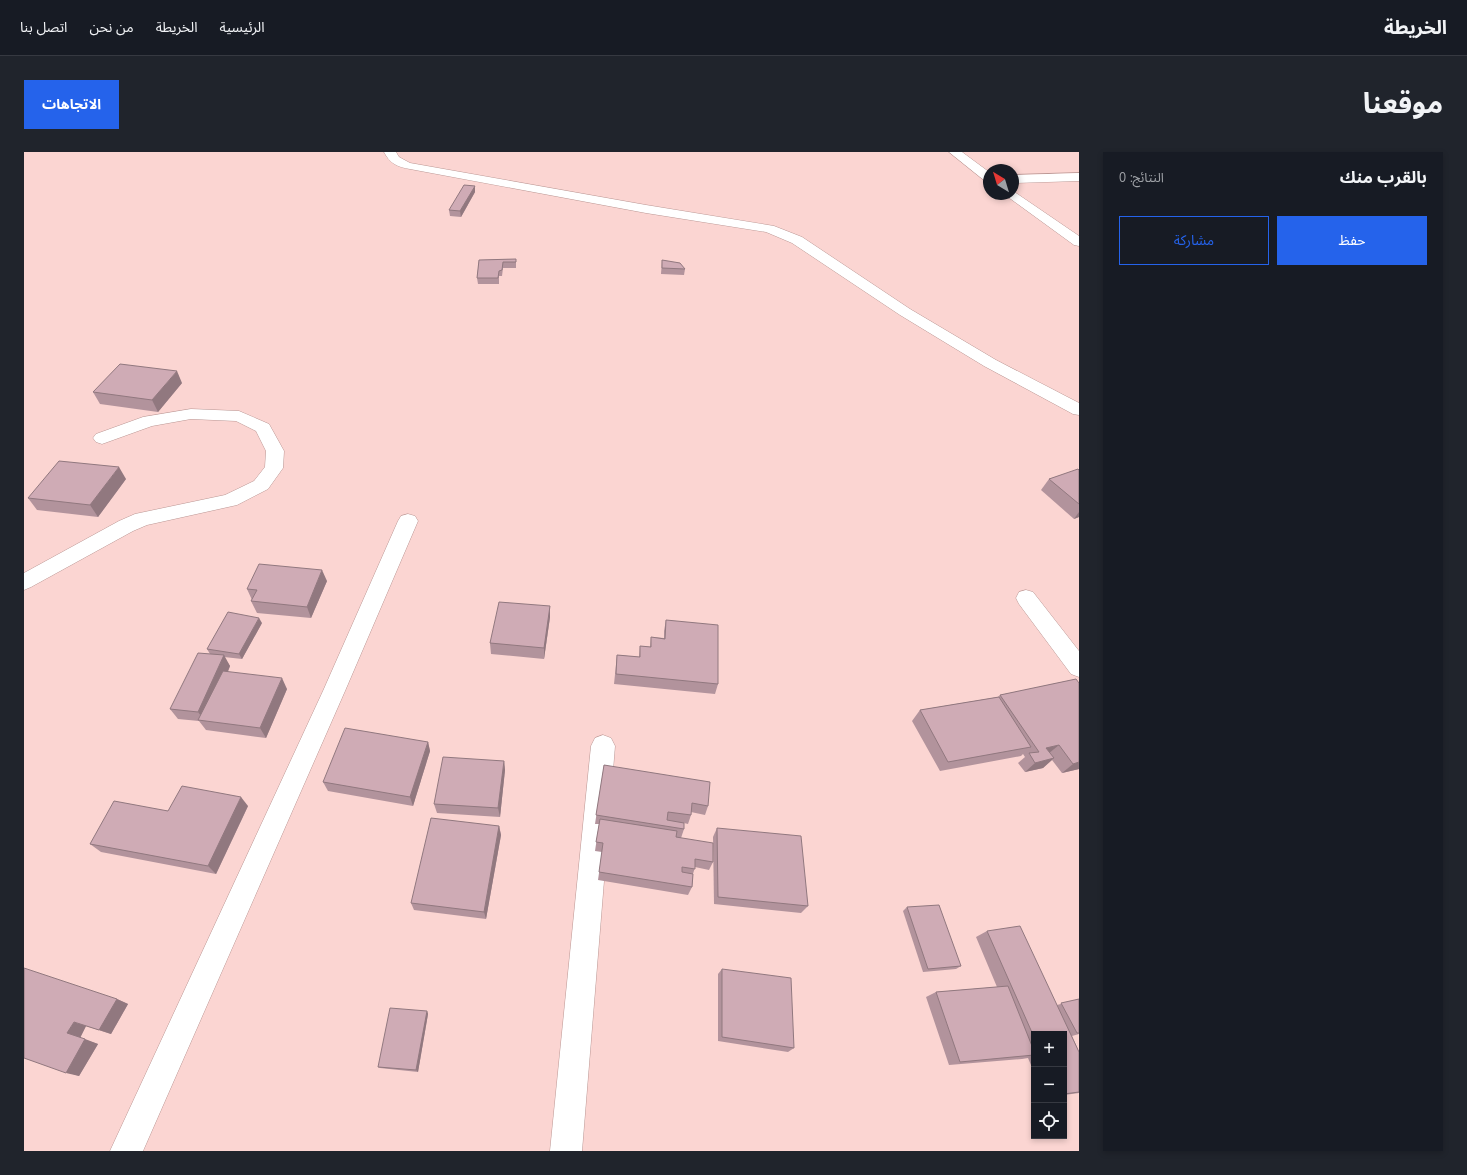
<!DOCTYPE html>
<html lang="ar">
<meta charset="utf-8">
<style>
:root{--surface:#171b24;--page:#20242c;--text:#f1f3f6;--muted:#9ea1a6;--line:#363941;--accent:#2563eb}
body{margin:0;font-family:"PT Sans","Noto Sans Arabic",sans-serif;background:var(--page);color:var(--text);direction:rtl}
.controls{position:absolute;right:12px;bottom:12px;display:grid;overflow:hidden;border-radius:0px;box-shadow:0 2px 6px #0003}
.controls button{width:36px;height:36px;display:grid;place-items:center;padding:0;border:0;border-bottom:1px solid var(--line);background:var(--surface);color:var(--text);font:20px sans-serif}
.compass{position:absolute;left:959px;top:12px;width:36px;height:36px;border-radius:50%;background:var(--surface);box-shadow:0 2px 6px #0003;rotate:322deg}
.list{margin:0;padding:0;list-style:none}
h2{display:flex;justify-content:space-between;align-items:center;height:52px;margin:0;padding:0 16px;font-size:17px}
h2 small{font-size:13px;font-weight:400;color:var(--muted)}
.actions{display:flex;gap:8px;padding:12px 16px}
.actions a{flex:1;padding:9px 0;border:1px solid var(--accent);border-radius:0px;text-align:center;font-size:14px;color:var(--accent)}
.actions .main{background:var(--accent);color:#fff}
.icon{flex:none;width:22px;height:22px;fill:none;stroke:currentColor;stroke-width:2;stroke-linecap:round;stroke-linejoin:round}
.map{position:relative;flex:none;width:1055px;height:999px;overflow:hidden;direction:ltr;border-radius:0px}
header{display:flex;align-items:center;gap:24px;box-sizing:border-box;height:56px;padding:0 20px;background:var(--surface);border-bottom:1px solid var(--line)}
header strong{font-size:19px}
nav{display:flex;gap:22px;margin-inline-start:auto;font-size:14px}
.intro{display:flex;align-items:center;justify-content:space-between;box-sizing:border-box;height:96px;padding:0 24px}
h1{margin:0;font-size:28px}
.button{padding:10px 18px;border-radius:0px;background:var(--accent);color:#fff;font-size:14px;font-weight:700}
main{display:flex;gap:24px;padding:0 24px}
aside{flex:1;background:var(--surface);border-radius:0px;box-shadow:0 2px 6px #0003}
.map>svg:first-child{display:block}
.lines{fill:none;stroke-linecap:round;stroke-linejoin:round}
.minor-casing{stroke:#ba9693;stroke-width:1}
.minor{fill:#fff;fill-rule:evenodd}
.wall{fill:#b2939c}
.shaded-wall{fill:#91787f}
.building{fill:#cfabb5;stroke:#91787f}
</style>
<header>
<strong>الخريطة</strong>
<nav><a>الرئيسية</a><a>الخريطة</a><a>من نحن</a><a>اتصل بنا</a></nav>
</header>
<div class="intro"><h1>موقعنا</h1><a class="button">الاتجاهات</a></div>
<main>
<aside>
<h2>بالقرب منك<small>النتائج: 0</small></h2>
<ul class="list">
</ul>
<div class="actions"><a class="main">حفظ</a><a>مشاركة</a></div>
</aside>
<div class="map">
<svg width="1055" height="999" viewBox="0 0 1055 999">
<rect width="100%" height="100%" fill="#fbd5d2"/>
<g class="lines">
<g class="minor-casing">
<g id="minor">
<path d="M360,0H372L375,5L386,11L622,53L750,74L778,85L886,157L972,208L1055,251V263L1049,262L960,214L876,163L768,91L742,80L622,61L386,17C374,15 366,12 360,0Z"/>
<polygon points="925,0 938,0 965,20 965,30 961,29"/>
<polygon points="1055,21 1055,29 989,31 989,23"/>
<polygon points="989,39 1055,84 1055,94 1050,93 984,45 982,42 989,42"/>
<polygon points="167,257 215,259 245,272 260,299 259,316 244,337 213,353 123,373 109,379 7,435 0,438 0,421 95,369 111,362 201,343 230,329 241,315 242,299 232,279 212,269 167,267 128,274 78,292 72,290 69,286 72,282 119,265"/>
<polygon points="384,362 391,364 394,369 321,539 119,999 86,999 299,539 374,369 377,364"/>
<polygon points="1002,438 1009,440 1055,499 1055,525 1047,522 995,452 992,446 995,440"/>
<polygon points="579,583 587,586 591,594 558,999 526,999 567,594 571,586"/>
</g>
</g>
<use href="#minor" class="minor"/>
</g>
<g class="wall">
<polygon points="451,34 451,40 437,65 426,64 425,58"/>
<polygon points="492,107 492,116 479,116 478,124 475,124 475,132 454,132 453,126 455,108"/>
<polygon points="638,108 661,117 660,123 637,122"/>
<polygon points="158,231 134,260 76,252 69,240"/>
<polygon points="1055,318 1055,365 1050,367 1017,338 1025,327"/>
<polygon points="102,327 74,365 13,358 4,346"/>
<polygon points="303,429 287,466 233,461 227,449 228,448 223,437"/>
<polygon points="526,454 526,465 520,507 467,502 466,491"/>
<polygon points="642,468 694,532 691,542 590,532 593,503 615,505 616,494 626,495 627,485 640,486 640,479"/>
<polygon points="238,471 218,507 200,505 206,514 204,520 263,537 242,586 182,578 175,569 154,567 146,557 186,502 183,497"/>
<polygon points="1052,527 1055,617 1038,621 1028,608 1019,616 1001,620 994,611 1001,605 999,602 997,604 916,619 888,569 896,558 974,545 976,543"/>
<polygon points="404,590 406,599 389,654 304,639 299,630"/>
<polygon points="480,609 481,618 476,665 413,661 410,652"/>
<polygon points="580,613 684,654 681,663 667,660 667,663 664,672 660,671 660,677 657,686 689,710 685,718 671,715 669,722 668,735 664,743 574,728 578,700 571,699 575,672 571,672"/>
<polygon points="224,654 192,722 77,700 66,692 144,659"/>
<polygon points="475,674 477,683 462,767 390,758 387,751"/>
<polygon points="693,676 784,754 777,761 690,752 689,685"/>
<polygon points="883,755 937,814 932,817 899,820 879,759"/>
<polygon points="963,779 1033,853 1055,847 1055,882 1048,884 1055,900 1055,941 1040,943 1040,882 1010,882 1010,920 1004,906 998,907 925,913 902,845 912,840 973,835 952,785"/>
<polygon points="698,817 770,896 764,900 694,889 694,822"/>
<polygon points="93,847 104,852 87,882 62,874 56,886 74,892 55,924 0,906"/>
<polygon points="403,859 404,862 394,920 356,916 354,915"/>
</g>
<g class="shaded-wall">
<polygon points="451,34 451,40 437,65 436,59"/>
<polygon points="153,219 158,231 134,260 128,248"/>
<polygon points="95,315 102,327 74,365 66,353"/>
<polygon points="1055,360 1055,365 1050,367"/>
<polygon points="298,418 303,429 287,466 283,455"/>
<polygon points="526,454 526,465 520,507 520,496"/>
<polygon points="235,466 238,471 218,507 215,502"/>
<polygon points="200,503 206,514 182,569 180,568 174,560"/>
<polygon points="258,526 263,537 242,586 236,576"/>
<polygon points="404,590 406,599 389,654 386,645"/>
<polygon points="1035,593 1024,602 1022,596"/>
<polygon points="1030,606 1019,616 1001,620 1011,611"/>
<polygon points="480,609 481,618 476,665 474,656"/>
<polygon points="1055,610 1055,617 1038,621 1049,612"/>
<polygon points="217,645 224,654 192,722 184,714"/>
<polygon points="475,674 477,683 462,767 460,760"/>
<polygon points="93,847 104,852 87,882 75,878"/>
<polygon points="403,859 404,862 394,920 392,918"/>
<polygon points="50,870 62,874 56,886 43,881"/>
<polygon points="61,887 74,892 55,924 42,921"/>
</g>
<g class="building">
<polygon points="440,33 451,34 436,59 425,58"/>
<polygon points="492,107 492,110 479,110 478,118 475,119 474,126 453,126 455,108"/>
<polygon points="638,108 656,111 661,117 638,116"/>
<polygon points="96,212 153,219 128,248 69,240"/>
<polygon points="35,309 95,315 66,353 4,346"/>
<polygon points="1054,317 1055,318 1055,352 1025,327"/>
<polygon points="235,412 298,418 283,455 227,449 233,438 223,437"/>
<polygon points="475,450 526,454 520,496 466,491"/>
<polygon points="204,460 235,466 215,502 183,497"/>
<polygon points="642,468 694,473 694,532 592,522 593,503 616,505 616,494 627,495 627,485 641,487"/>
<polygon points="174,501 200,503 174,560 146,557"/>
<polygon points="199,519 258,526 236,576 174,568"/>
<polygon points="1052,527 1055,531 1055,610 1049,612 1035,593 1022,596 1030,606 1011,611 1005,601 1015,600 976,543"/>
<polygon points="975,545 1007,595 924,610 896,558"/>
<polygon points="321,576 404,590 386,645 299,630"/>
<polygon points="419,605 480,609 474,656 410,652"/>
<polygon points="580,613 686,630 684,654 668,651 667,663 644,660 643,668 660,671 660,677 572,663"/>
<polygon points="158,634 217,645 184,714 66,692 90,649 144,659"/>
<polygon points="407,666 475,674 460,760 387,751"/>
<polygon points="576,667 653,679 652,685 689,691 689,710 671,707 671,717 658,715 658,720 669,722 668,735 575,720 579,691 572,690"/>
<polygon points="693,676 777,684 784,754 694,745"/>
<polygon points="915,753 937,814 904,817 883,755"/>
<polygon points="996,774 1055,900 1055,940 1040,942 1040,882 1010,882 1010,885 963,779"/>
<polygon points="0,816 93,847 75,878 50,870 43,881 61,887 42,921 0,906"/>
<polygon points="698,817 767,826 770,896 698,885"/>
<polygon points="984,834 1010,899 1010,903 936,910 912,840"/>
<polygon points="1055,847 1055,881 1053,881 1037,851"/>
<polygon points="366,856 403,859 392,918 354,915"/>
</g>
</svg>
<div class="controls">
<button>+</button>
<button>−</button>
<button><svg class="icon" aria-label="locate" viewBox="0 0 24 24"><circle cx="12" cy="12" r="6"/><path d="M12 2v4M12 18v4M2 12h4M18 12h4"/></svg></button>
</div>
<svg class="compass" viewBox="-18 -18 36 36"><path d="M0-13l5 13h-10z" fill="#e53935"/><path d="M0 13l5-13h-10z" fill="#9ea1a6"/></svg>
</div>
</main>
